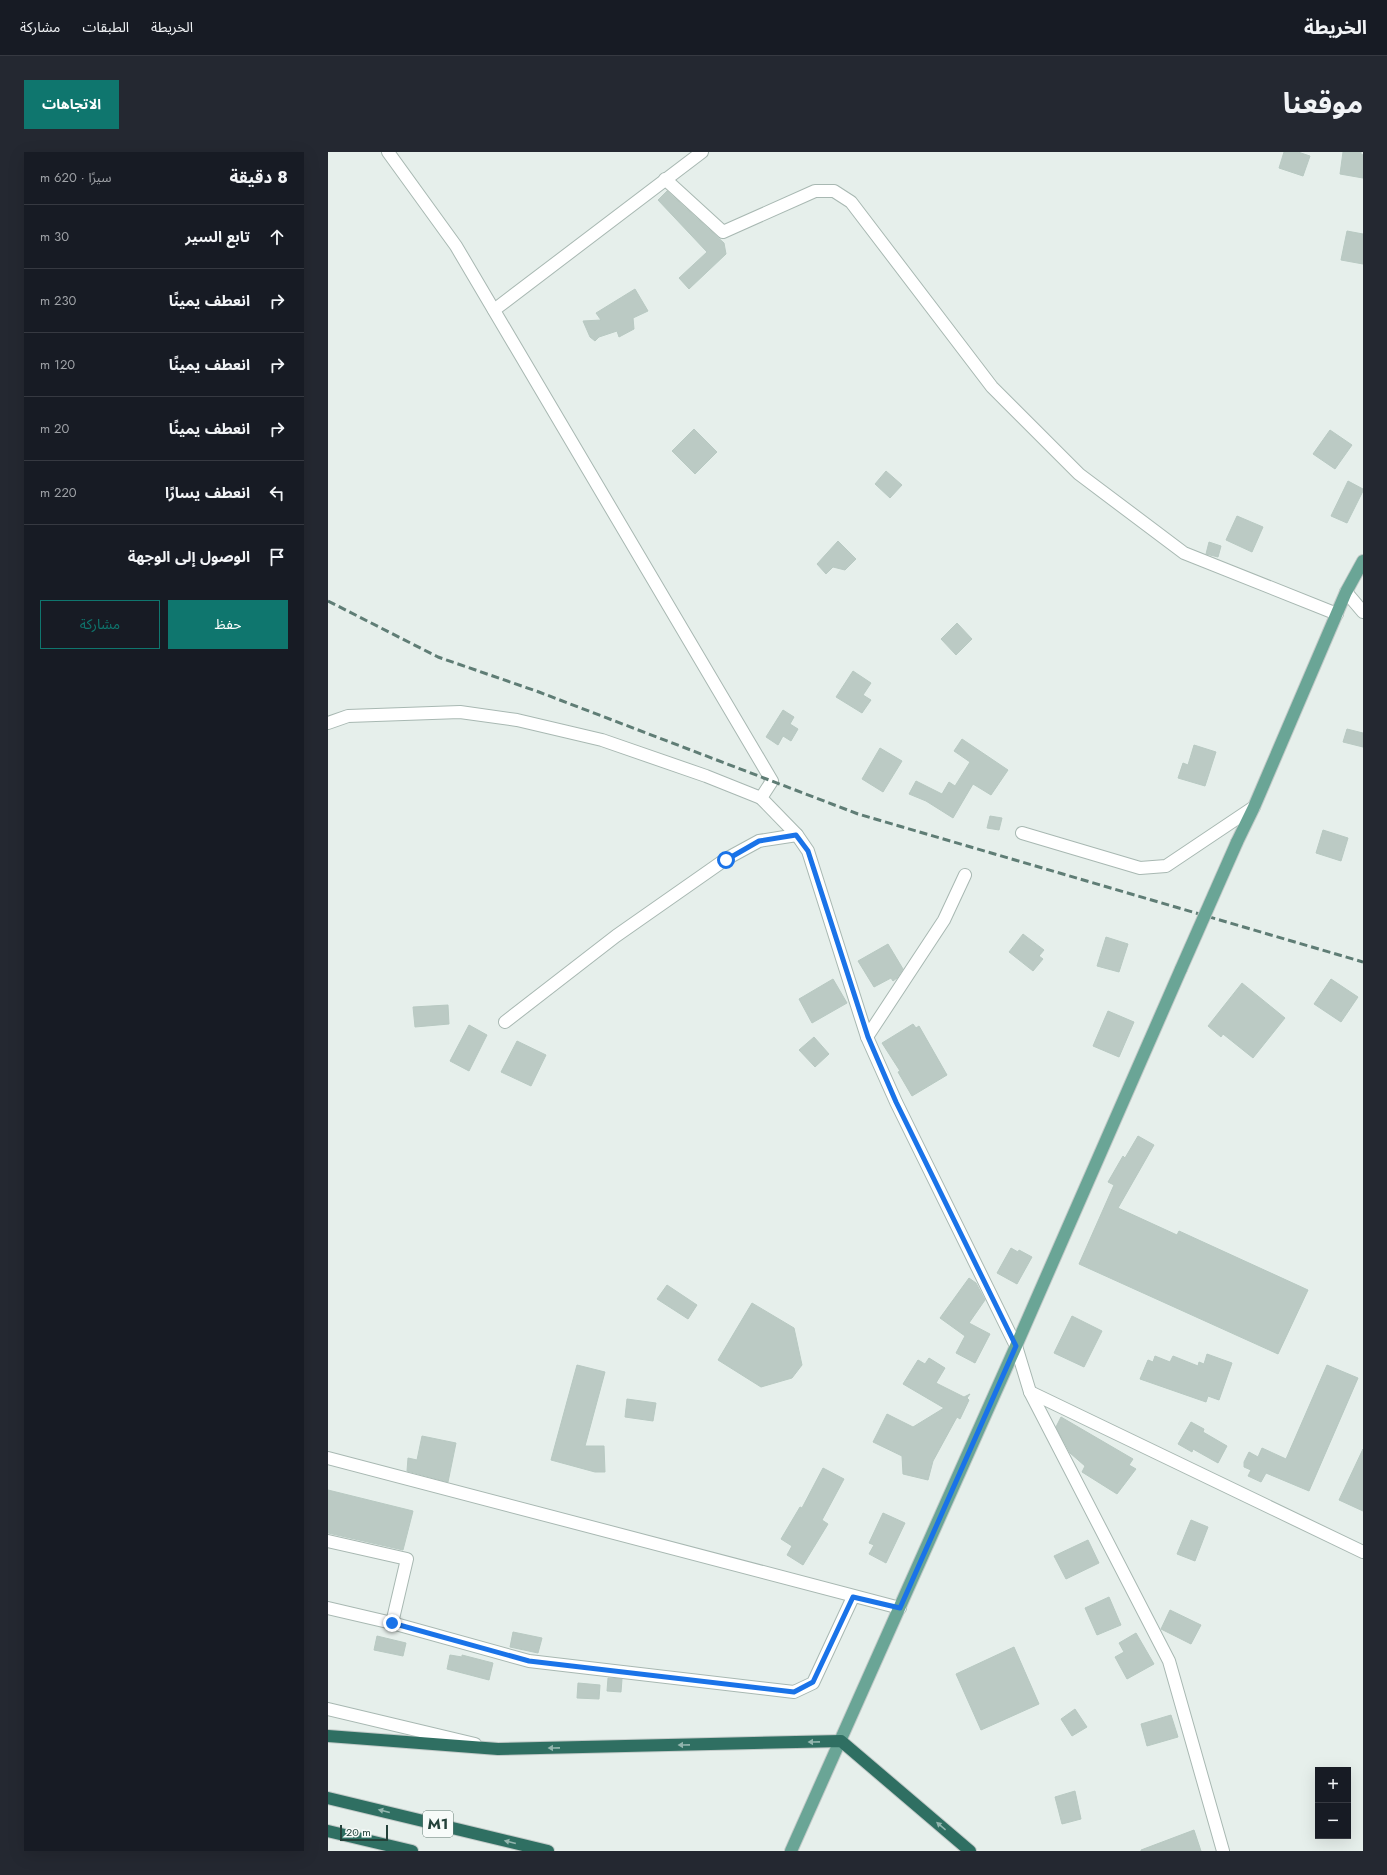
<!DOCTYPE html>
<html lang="ar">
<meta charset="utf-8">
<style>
:root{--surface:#171b24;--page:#242831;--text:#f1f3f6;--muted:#9ea1a6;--line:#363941;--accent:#0f766e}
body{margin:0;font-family:Jost,"Noto Sans Arabic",sans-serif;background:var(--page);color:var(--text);direction:rtl}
.controls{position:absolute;right:12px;bottom:12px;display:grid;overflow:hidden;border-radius:0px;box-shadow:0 4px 16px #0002}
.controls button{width:36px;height:36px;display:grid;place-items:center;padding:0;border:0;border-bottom:1px solid var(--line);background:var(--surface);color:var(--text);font:20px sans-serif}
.scale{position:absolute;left:12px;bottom:10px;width:48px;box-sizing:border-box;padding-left:4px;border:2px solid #24423a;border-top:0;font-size:11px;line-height:14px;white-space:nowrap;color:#24423a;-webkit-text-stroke:3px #f7fbf9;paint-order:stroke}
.stop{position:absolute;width:12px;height:12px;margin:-9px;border:3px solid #1a73e8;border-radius:50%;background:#fff}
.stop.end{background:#1a73e8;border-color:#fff;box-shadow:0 1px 4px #0008}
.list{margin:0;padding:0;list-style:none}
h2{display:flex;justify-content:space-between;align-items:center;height:52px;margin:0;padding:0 16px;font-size:17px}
h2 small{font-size:13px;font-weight:400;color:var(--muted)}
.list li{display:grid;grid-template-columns:26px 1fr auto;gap:12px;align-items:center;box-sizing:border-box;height:64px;padding:0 16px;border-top:1px solid var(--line)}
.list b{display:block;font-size:15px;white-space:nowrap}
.list em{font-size:13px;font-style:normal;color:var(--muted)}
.actions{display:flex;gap:8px;padding:12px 16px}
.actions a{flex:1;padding:9px 0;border:1px solid var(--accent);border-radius:0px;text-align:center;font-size:14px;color:var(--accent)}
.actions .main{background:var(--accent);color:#fff}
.icon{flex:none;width:22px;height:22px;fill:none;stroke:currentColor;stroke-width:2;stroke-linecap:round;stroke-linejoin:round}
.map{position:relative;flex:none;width:1035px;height:1699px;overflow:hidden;direction:ltr;border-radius:0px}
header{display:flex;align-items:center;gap:24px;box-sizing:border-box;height:56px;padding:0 20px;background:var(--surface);border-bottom:1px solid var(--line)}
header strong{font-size:19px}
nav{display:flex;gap:22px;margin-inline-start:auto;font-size:14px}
.intro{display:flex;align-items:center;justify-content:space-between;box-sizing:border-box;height:96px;padding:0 24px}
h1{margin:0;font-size:28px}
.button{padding:10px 18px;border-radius:0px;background:var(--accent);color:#fff;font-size:14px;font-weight:700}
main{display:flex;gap:24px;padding:0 24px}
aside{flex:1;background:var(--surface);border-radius:0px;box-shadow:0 4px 16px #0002}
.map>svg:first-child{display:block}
.building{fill:#bbcac4;stroke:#b8c9c2}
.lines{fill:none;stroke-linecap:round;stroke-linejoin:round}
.minor-casing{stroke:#a8b8b2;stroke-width:14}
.major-casing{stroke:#c2cac8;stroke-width:14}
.highway-casing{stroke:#c2cac8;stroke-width:14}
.minor{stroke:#fff;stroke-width:12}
.major{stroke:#6aa596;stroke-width:12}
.highway{stroke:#2f6f62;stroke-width:12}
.rail{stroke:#5f7d75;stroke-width:3;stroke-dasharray:8 4;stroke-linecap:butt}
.major-bridge-casing{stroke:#c2cac8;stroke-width:14;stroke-linecap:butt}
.major-bridge{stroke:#6aa596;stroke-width:12}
.oneway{fill:#93b5ae}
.route{stroke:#1a73e8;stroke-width:5}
.labels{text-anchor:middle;stroke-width:3;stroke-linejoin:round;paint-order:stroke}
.shield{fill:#f7fbf9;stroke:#637a73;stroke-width:1}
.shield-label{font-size:15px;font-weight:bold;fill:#24423a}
</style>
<header>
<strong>الخريطة</strong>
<nav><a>الخريطة</a><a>الطبقات</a><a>مشاركة</a></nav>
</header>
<div class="intro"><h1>موقعنا</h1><a class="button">الاتجاهات</a></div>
<main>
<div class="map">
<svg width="1035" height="1699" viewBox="0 0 1035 1699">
<rect width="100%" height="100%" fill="#e6efeb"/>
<g class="building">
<polygon points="956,0 970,0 982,4 975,24 951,16"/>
<polygon points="1015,0 1033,0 1033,2 1035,3 1035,26 1012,22"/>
<polygon points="339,39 396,91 398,102 361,137 351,126 379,100 330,48"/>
<polygon points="1019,79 1035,82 1035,112 1013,108"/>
<polygon points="307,137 320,159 305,166 306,177 291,185 289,179 271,185 267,189 262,185 255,169 273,168 268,161"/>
<polygon points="366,277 389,300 367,322 344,299"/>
<polygon points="1002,278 1024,293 1007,317 985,302"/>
<polygon points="558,319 574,333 562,346 547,332"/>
<polygon points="1020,329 1035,337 1035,339 1019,371 1003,364"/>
<polygon points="909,364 935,375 924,400 898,388"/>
<polygon points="510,389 528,407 517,418 505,415 498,422 489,412"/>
<polygon points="881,390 893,394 890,405 878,402"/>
<polygon points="629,471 644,487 628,503 613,487"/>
<polygon points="525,519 543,531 535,543 543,548 534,561 508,545"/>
<polygon points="455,558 466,565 462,572 470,577 463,589 455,584 450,593 438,585"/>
<polygon points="1019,577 1035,581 1035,595 1015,590"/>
<polygon points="634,587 680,618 663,643 645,632 625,666 598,649 581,642 588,629 614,642 621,630 627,634 642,610 626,599"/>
<polygon points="866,593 888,600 877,634 850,626 855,611 860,613"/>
<polygon points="552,596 574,609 555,640 534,627"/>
<polygon points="662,664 674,666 671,678 659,676"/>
<polygon points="995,678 1020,686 1013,709 988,701"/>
<polygon points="695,782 716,798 711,804 715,807 705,819 681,800"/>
<polygon points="778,785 800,792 791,820 769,814"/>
<polygon points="560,792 575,817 569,826 565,829 563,826 546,835 530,809"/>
<polygon points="505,827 519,851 484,871 471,847"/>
<polygon points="1003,827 1030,845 1013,870 986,852"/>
<polygon points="914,831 957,866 925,906 895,882 893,885 880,874"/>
<polygon points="120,853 121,872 87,875 85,855"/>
<polygon points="780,859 806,870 791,905 765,894"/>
<polygon points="585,872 588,876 591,874 619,923 584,944 570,920 572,919 554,891"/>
<polygon points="141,873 159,883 141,919 122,909"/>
<polygon points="486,885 501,902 487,915 471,898"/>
<polygon points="189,889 218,903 203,934 173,920"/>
<polygon points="810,984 826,993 790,1056 849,1083 851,1079 980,1138 950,1202 751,1112 786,1033 780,1030 795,1004 797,1006"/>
<polygon points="683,1096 690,1100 691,1098 704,1105 689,1132 669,1121"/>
<polygon points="641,1126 648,1131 657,1148 641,1171 662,1182 647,1211 628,1201 637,1184 612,1166"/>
<polygon points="339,1133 369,1153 360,1167 329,1147"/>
<polygon points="424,1151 466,1176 474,1213 464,1226 433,1235 390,1208"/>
<polygon points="744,1164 774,1179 756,1215 726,1201"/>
<polygon points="879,1202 904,1211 891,1248 880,1244 878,1250 812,1227 820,1208 825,1210 827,1204 842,1210 845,1204 870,1214 871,1210 876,1212"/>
<polygon points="601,1206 617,1216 608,1231 636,1245 642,1242 639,1246 641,1248 632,1267 629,1265 605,1309 600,1328 575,1322 574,1304 545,1290 559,1262 585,1275 616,1256 575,1232 590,1208 597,1212"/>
<polygon points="249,1213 277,1220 257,1294 276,1294 277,1320 267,1320 223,1308"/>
<polygon points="999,1213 1030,1226 981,1339 938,1321 933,1330 920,1324 923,1318 916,1315 916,1310 921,1300 930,1305 934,1296 958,1307"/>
<polygon points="299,1247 328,1251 325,1269 297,1265"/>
<polygon points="733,1265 805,1307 801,1313 808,1317 789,1342 754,1320 757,1314 742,1301 728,1275"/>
<polygon points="863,1270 876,1277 875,1280 899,1294 890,1311 865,1297 864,1300 850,1292"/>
<polygon points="94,1284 128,1291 120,1330 79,1319 80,1306 89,1308"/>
<polygon points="1035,1297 1035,1359 1011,1348"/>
<polygon points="495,1316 516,1327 494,1368 500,1372 475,1413 459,1403 464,1394 453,1387 472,1355 474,1356"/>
<polygon points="0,1338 85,1359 75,1398 0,1381"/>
<polygon points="555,1361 577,1371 558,1411 541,1402 546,1393 541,1391"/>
<polygon points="863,1368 880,1375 867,1409 849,1402"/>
<polygon points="760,1388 771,1411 738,1427 726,1404"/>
<polygon points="781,1445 793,1473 769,1483 757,1456"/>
<polygon points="842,1458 873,1473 863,1492 833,1477"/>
<polygon points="185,1480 214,1486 210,1501 182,1495"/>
<polygon points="808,1481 826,1512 799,1527 787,1505 796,1500 791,1491"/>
<polygon points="49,1484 78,1491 75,1504 46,1498"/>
<polygon points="686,1495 711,1552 653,1578 628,1522"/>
<polygon points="122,1503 134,1505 134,1503 165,1511 161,1528 119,1517"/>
<polygon points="280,1526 294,1527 293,1540 279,1539"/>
<polygon points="250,1531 272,1533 271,1547 249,1546"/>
<polygon points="747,1557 759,1575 744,1584 733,1567"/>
<polygon points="843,1563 850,1585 819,1594 813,1572"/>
<polygon points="747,1639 753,1667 734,1672 727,1645"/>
<polygon points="866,1678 873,1699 813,1699 813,1698"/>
</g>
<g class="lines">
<g class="minor-casing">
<g id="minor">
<polyline points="60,0 128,94 444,629 433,646 469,683 480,699 539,885 568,950 688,1194 702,1240 841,1509 895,1699"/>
<polyline points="337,27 395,80 487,39 506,39 523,50 664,235 751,322 856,401 1009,462"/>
<polyline points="166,158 374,0"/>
<polyline points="1018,440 1035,460"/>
<polyline points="0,571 20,564 132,560 189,568 274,588 378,624 433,646"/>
<polyline points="694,681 812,716 838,714 926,655"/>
<polyline points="177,870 288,784 398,707 431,689 469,683"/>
<polyline points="539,885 616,768 637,723"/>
<polyline points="702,1240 1035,1400"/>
<polyline points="0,1306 572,1456"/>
<polyline points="0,1389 79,1407 64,1471"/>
<polyline points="0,1456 64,1471 201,1509 466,1540 485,1531 525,1445"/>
<polyline points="0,1557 147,1592"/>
</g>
</g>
<g class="major-casing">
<g id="major">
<polyline points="909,690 926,655 1018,440 1035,409"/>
<polyline points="463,1699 688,1194 853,817"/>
</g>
</g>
<g class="highway-casing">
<g id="highway">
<polyline points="0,1584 170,1597 513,1589 642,1699"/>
<polyline points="0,1646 220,1699"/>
<polyline points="0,1679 84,1699"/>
</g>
</g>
<use href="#minor" class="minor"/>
<use href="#major" class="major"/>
<use href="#highway" class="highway"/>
<polyline class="rail" points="0,449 110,505 211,540 530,662 1035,810"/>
<g class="major-bridge-casing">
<polyline id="major-bridge" points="853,817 909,690"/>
</g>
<use href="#major-bridge" class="major-bridge"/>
</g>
<defs><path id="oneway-solid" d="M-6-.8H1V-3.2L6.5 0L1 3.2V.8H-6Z"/></defs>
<g class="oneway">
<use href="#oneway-solid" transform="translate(486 1590) rotate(179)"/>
<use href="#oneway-solid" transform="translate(356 1593) rotate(179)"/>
<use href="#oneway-solid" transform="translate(226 1596) rotate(179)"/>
<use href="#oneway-solid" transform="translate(56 1659) rotate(-166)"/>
<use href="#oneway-solid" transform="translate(613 1674) rotate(-140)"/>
<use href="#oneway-solid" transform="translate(182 1690) rotate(-166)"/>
</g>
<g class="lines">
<polyline class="route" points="64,1471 201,1509 466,1540 485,1530 525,1445 572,1456 688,1194 568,950 540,885 480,699 468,683 431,689 398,708"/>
</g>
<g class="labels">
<rect class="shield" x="95" y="1659" width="30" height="26" rx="3"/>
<g class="shield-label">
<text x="110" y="1677">M1</text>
</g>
</g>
</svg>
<div class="controls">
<button>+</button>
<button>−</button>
</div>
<div class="scale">20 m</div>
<div class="stop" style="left:398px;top:708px"></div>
<div class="stop end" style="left:64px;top:1471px"></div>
</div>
<aside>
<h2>8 دقيقة<small>سيرًا · 620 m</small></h2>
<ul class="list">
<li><svg class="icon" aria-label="ahead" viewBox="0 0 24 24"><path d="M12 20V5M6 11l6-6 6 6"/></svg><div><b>تابع السير</b></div><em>30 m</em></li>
<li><svg class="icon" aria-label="right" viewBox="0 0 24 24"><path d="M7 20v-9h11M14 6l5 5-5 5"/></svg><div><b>انعطف يمينًا</b></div><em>230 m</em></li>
<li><svg class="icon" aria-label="right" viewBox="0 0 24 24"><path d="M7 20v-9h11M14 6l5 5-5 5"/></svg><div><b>انعطف يمينًا</b></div><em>120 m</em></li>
<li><svg class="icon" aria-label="right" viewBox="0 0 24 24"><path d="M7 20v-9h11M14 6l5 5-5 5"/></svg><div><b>انعطف يمينًا</b></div><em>20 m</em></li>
<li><svg class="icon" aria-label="left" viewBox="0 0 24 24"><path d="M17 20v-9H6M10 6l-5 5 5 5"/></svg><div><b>انعطف يسارًا</b></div><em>220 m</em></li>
<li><svg class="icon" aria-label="arrive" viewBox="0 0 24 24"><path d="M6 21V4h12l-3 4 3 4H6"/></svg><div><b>الوصول إلى الوجهة</b></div></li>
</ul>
<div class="actions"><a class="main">حفظ</a><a>مشاركة</a></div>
</aside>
</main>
